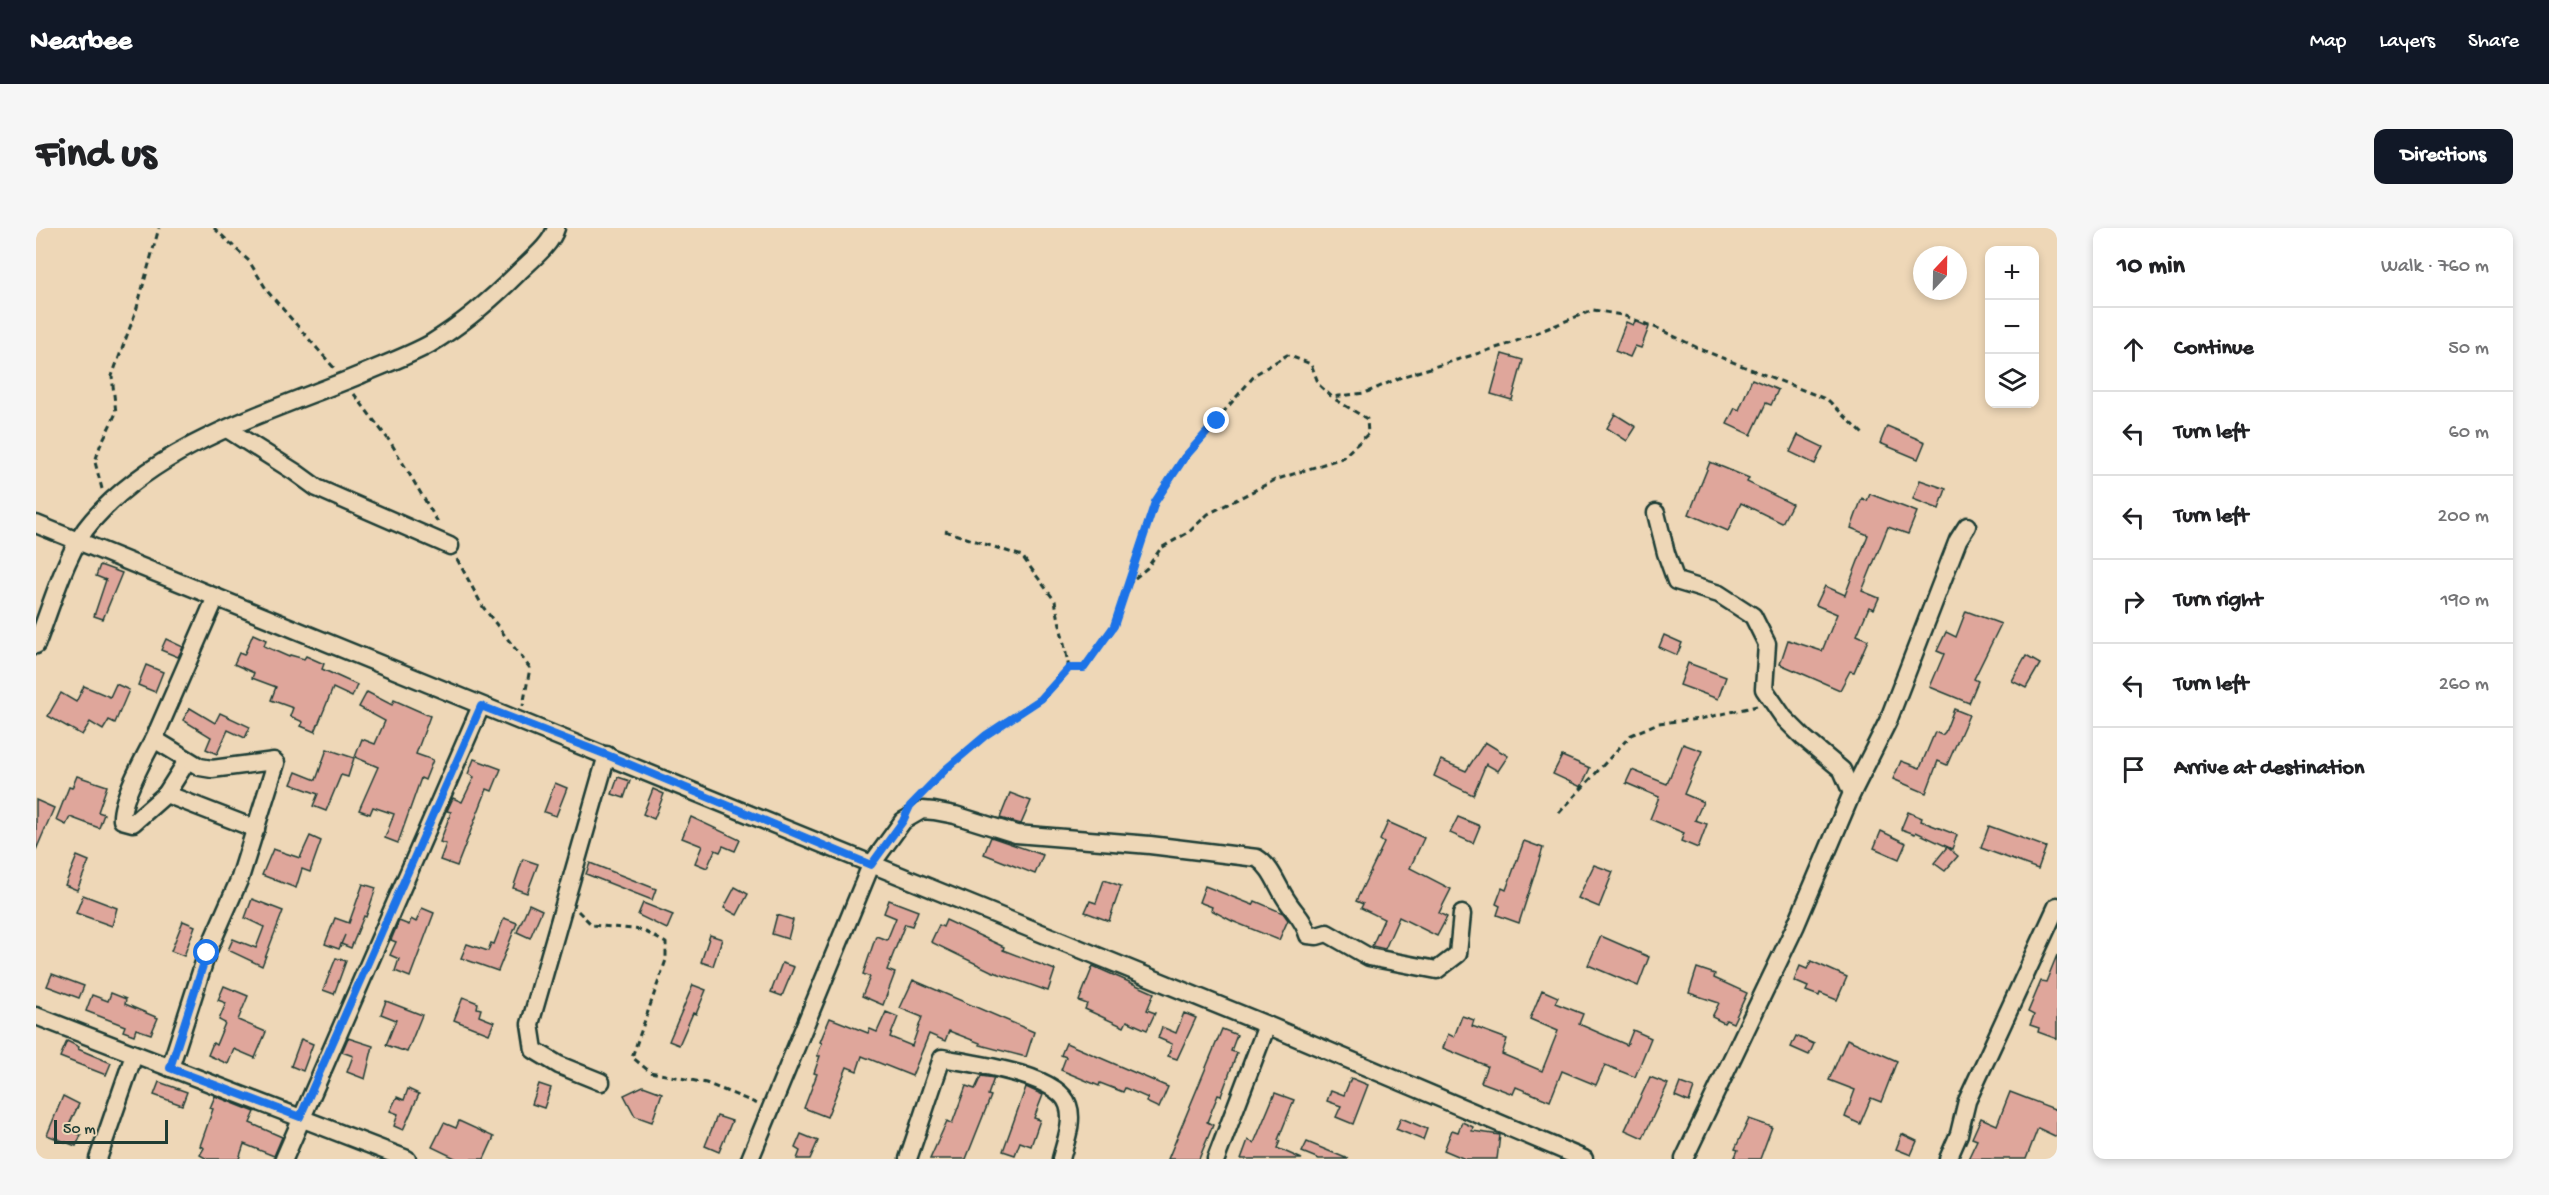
<!DOCTYPE html>
<meta charset="utf-8">
<style>
:root{--surface:#fff;--page:#f6f6f6;--text:#202124;--muted:#757577;--line:#e0e0e0;--accent:#111827}
body{margin:0;font-family:"Gochi Hand",sans-serif;background:var(--page);color:var(--text)}
.controls{position:absolute;right:18px;top:18px;display:grid;overflow:hidden;border-radius:12px;box-shadow:0 3px 9px #0003}
.controls button{width:54px;height:54px;display:grid;place-items:center;padding:0;border:0;border-bottom:2px solid var(--line);background:var(--surface);color:var(--text);font:30px sans-serif}
.compass{position:absolute;left:1877px;top:18px;width:54px;height:54px;border-radius:50%;background:var(--surface);box-shadow:0 3px 9px #0003;rotate:22deg}
.scale{position:absolute;left:18px;bottom:15px;width:114px;box-sizing:border-box;padding-left:6px;border:3px solid #1f3d34;border-top:0;font-size:16px;line-height:21px;white-space:nowrap;color:#1f3d34;-webkit-text-stroke:4px #eed7b7;paint-order:stroke}
.stop{position:absolute;width:18px;height:18px;margin:-14px;border:4px solid #1a73e8;border-radius:50%;background:#fff}
.stop.end{background:#1a73e8;border-color:#fff;box-shadow:0 2px 6px #0008}
.list{margin:0;padding:0;list-style:none}
h2{display:flex;justify-content:space-between;align-items:center;height:78px;margin:0;padding:0 24px;font-size:26px}
h2 small{font-size:20px;font-weight:400;color:var(--muted)}
.list li{display:grid;grid-template-columns:39px 1fr auto;gap:18px;align-items:center;box-sizing:border-box;height:84px;padding:0 24px;border-top:2px solid var(--line)}
.list b{display:block;font-size:22px;white-space:nowrap}
.list em{font-size:20px;font-style:normal;color:var(--muted)}
.icon{flex:none;width:33px;height:33px;fill:none;stroke:currentColor;stroke-width:2;stroke-linecap:round;stroke-linejoin:round}
.map{position:relative;flex:none;width:2021px;height:931px;overflow:hidden;border-radius:12px}
header{display:flex;align-items:center;gap:36px;box-sizing:border-box;height:84px;padding:0 30px;background:var(--accent);color:#fff}
header strong{font-size:28px}
nav{display:flex;gap:33px;margin-inline-start:auto;font-size:21px}
.intro{display:flex;align-items:center;justify-content:space-between;box-sizing:border-box;height:144px;padding:0 36px}
h1{margin:0;font-size:42px}
.button{padding:15px 27px;border-radius:12px;background:var(--accent);color:#fff;font-size:21px;font-weight:700}
main{display:flex;gap:36px;padding:0 36px}
aside{flex:1;background:var(--surface);border-radius:12px;box-shadow:0 3px 9px #0003}
.map>svg:first-child{display:block}
.building{fill:#dfa69b;stroke:#1f3d34;stroke-width:1.5}
.lines{fill:none;stroke-linecap:round;stroke-linejoin:round}
.minor-casing{stroke:#1f3d34;stroke-width:21}
.path{stroke:#1f3d34;stroke-width:3;stroke-dasharray:6 4.5;stroke-linecap:butt}
.minor{stroke:#eed7b7;stroke-width:16}
.route{stroke:#1a73e8;stroke-width:8}
</style>
<header>
<strong>Nearbee</strong>
<nav><a>Map</a><a>Layers</a><a>Share</a></nav>
</header>
<div class="intro"><h1>Find us</h1><a class="button">Directions</a></div>
<main>
<div class="map">
<svg width="2021" height="931" viewBox="0 0 2021 931">
<rect width="100%" height="100%" fill="#eed7b7"/>
<filter id="ink" filterUnits="userSpaceOnUse"><feTurbulence type="fractalNoise" baseFrequency=".0167" numOctaves="2"/><feDisplacementMap in="SourceGraphic" scale="12" xChannelSelector="R" yChannelSelector="G"/><feConvolveMatrix kernelMatrix="1 2 1 2 8 2 1 2 1" color-interpolation-filters="sRGB"/></filter>
<g filter="url(#ink)">
<g class="building">
<polygon points="1599,93 1613,99 1605,120 1599,118 1594,129 1579,123 1590,94 1597,97"/>
<polygon points="1466,126 1487,132 1476,172 1455,166"/>
<polygon points="1716,151 1742,162 1735,177 1730,175 1715,207 1691,196 1699,180 1703,182"/>
<polygon points="1579,186 1600,199 1591,213 1571,200"/>
<polygon points="1851,198 1889,214 1882,231 1844,215"/>
<polygon points="1762,207 1787,219 1779,236 1754,224"/>
<polygon points="1674,234 1713,250 1711,254 1756,276 1746,295 1705,275 1692,303 1653,286"/>
<polygon points="1884,252 1910,261 1903,281 1877,271"/>
<polygon points="1834,266 1881,284 1872,306 1852,299 1826,363 1843,370 1838,381 1833,379 1821,407 1832,412 1818,444 1814,443 1804,462 1744,436 1752,412 1786,423 1801,386 1780,377 1789,358 1809,367 1832,307 1815,300 1826,270 1831,273"/>
<polygon points="64,337 86,345 67,391 58,388 70,352 60,348"/>
<polygon points="1930,383 1965,396 1938,451 1942,453 1933,475 1894,459 1908,426 1901,423 1910,404 1920,409"/>
<polygon points="217,406 230,412 228,418 253,429 254,427 268,431 270,428 288,436 286,441 321,457 316,469 297,460 279,504 265,498 267,494 254,488 257,480 235,472 240,459 216,450 218,445 198,436 203,425 208,427"/>
<polygon points="1628,407 1646,415 1641,427 1623,419"/>
<polygon points="130,411 147,419 142,429 125,422"/>
<polygon points="1990,428 2004,436 1990,460 1976,453"/>
<polygon points="1652,435 1690,449 1682,471 1644,457"/>
<polygon points="110,437 127,444 119,464 102,457"/>
<polygon points="80,456 93,462 79,495 73,492 67,502 54,494 46,507 12,488 25,465 40,474 48,458 74,469"/>
<polygon points="331,464 356,477 358,472 394,488 380,526 397,532 389,552 385,550 362,615 349,610 358,586 337,579 334,586 323,582 342,539 319,529 326,511 339,516 349,493 323,479"/>
<polygon points="154,480 179,495 184,485 214,499 209,510 192,502 181,526 170,521 175,509 147,492"/>
<polygon points="1918,481 1933,487 1911,537 1902,533 1890,565 1857,551 1865,533 1884,540 1899,504 1906,507 1909,504"/>
<polygon points="1449,514 1472,528 1462,543 1450,536 1437,567 1398,548 1405,532 1430,543"/>
<polygon points="1647,516 1666,523 1648,566 1667,574 1659,592 1671,596 1662,620 1645,613 1648,605 1614,591 1623,569 1590,555 1596,542 1631,556"/>
<polygon points="291,521 318,530 312,549 305,547 290,583 277,578 282,566 255,556 260,544 280,552"/>
<polygon points="1526,528 1554,540 1545,559 1517,546"/>
<polygon points="438,531 465,541 456,563 451,561 421,638 404,632 410,616 404,614 415,584 411,583 417,570 426,574 438,549 432,546"/>
<polygon points="41,548 71,558 62,584 68,586 63,600 34,589 30,597 20,592 33,559 36,560"/>
<polygon points="582,549 594,553 588,570 576,566"/>
<polygon points="519,555 531,560 520,588 508,584"/>
<polygon points="617,561 628,566 618,591 607,586"/>
<polygon points="974,565 995,573 985,596 964,590"/>
<polygon points="0,572 18,580 0,622"/>
<polygon points="1872,584 1886,590 1885,593 1921,607 1916,621 1880,604 1879,606 1865,601"/>
<polygon points="655,589 704,612 699,623 687,618 684,624 679,622 671,640 659,635 666,618 646,610"/>
<polygon points="1422,589 1444,598 1437,615 1414,605"/>
<polygon points="1352,594 1388,610 1374,640 1415,661 1403,685 1411,689 1401,708 1363,689 1349,721 1336,718 1348,691 1325,680 1327,676 1320,673 1348,615 1344,612"/>
<polygon points="1953,598 2010,619 2002,641 1945,620"/>
<polygon points="1845,603 1870,615 1863,631 1838,620"/>
<polygon points="274,608 285,613 274,644 266,641 260,660 226,647 237,621 264,630"/>
<polygon points="955,609 1007,627 999,646 948,626"/>
<polygon points="1488,613 1507,620 1483,695 1461,687 1464,678 1460,676 1466,660 1470,662"/>
<polygon points="1911,619 1922,628 1909,643 1898,635"/>
<polygon points="41,628 53,633 41,662 29,657"/>
<polygon points="487,631 502,636 491,665 477,660"/>
<polygon points="554,635 620,661 616,672 550,646"/>
<polygon points="1558,637 1577,644 1563,679 1542,670"/>
<polygon points="1068,652 1085,658 1073,693 1049,684 1054,673 1060,675"/>
<polygon points="327,656 340,660 330,689 328,688 315,720 305,716 309,707 303,721 289,716 299,690 313,695"/>
<polygon points="1169,658 1217,677 1219,673 1247,685 1252,692 1243,712 1196,693 1175,682 1176,679 1163,674"/>
<polygon points="699,659 712,666 701,687 688,680"/>
<polygon points="47,667 81,680 76,698 40,685"/>
<polygon points="216,671 247,683 226,738 192,722 197,711 220,720 228,699 209,690"/>
<polygon points="853,672 882,683 876,698 869,696 851,742 859,745 847,777 826,768 834,749 827,746 840,708 851,712 860,690 848,685"/>
<polygon points="607,675 637,687 631,701 602,687"/>
<polygon points="493,676 506,682 494,710 481,704"/>
<polygon points="386,680 398,685 374,749 359,743 363,731 354,727 360,714 355,712 363,693 373,697 375,691 380,694"/>
<polygon points="741,687 757,692 752,711 736,706"/>
<polygon points="468,690 481,695 462,743 425,730 431,716 452,723 455,715 458,716"/>
<polygon points="910,692 968,719 967,722 1019,742 1012,763 955,743 895,714 903,697 907,699"/>
<polygon points="147,693 159,698 148,728 135,723"/>
<polygon points="674,707 686,711 677,738 665,734"/>
<polygon points="1565,708 1613,729 1602,758 1552,737"/>
<polygon points="2021,727 2021,811 2002,804 2003,800 1994,797 1998,787 1992,784 2005,753 2010,754"/>
<polygon points="300,730 310,733 298,766 287,762"/>
<polygon points="1775,733 1811,749 1801,772 1784,765 1783,768 1770,763 1772,759 1758,753 1764,738 1771,741"/>
<polygon points="746,735 758,739 746,768 735,764"/>
<polygon points="1057,738 1118,765 1111,782 1119,785 1111,802 1091,793 1088,799 1049,781 1051,776 1043,773"/>
<polygon points="1661,740 1679,746 1678,750 1711,765 1697,795 1690,792 1688,795 1676,789 1683,775 1653,765"/>
<polygon points="16,746 48,758 43,770 11,758"/>
<polygon points="877,752 998,804 990,829 944,817 944,815 913,803 909,813 893,806 876,848 826,828 821,843 811,839 791,889 768,880 781,846 778,845 784,828 781,828 786,815 784,814 794,790 832,805 834,801 841,804 850,784 862,789 854,809 876,818 886,789 864,780"/>
<polygon points="657,757 670,762 660,786 657,785 643,817 633,813"/>
<polygon points="188,758 212,768 202,792 230,804 219,830 198,821 192,836 172,827 177,815 180,817 189,795 183,792 190,775 182,772"/>
<polygon points="1506,762 1522,769 1519,775 1547,786 1543,796 1591,817 1597,802 1615,810 1599,849 1569,837 1560,857 1526,843 1514,873 1480,859 1477,866 1445,854 1451,838 1407,820 1412,806 1418,809 1426,788 1438,792 1436,798 1471,811 1466,826 1506,843 1522,803 1494,791"/>
<polygon points="75,765 90,771 89,776 122,790 115,806 100,801 98,807 87,803 89,798 50,783 56,767 72,773"/>
<polygon points="427,769 442,775 441,780 445,781 443,788 458,794 453,806 418,792"/>
<polygon points="350,773 386,787 371,824 350,817 360,792 345,786"/>
<polygon points="1148,785 1160,790 1141,831 1132,828 1136,816 1122,810 1126,799 1140,805"/>
<polygon points="1186,801 1201,807 1195,823 1201,825 1185,868 1182,867 1171,894 1177,897 1163,931 1132,931"/>
<polygon points="1760,808 1778,816 1773,827 1755,819"/>
<polygon points="312,810 337,818 329,851 311,844 317,828 306,824"/>
<polygon points="265,811 277,816 267,843 255,838"/>
<polygon points="1811,811 1861,833 1845,874 1835,870 1824,896 1809,889 1819,862 1793,852"/>
<polygon points="31,813 43,819 42,821 75,835 70,847 24,829"/>
<polygon points="1030,815 1132,859 1123,880 1110,874 1112,870 1089,860 1087,864 1064,855 1063,858 1025,842 1030,829 1025,827"/>
<polygon points="945,848 958,850 952,867 955,868 930,931 894,931 911,893 916,896 930,858 939,861"/>
<polygon points="1614,849 1632,856 1607,910 1589,902"/>
<polygon points="1315,850 1332,857 1317,896 1300,889 1305,878 1291,873 1295,862 1308,867"/>
<polygon points="123,854 151,864 146,877 118,867"/>
<polygon points="1644,855 1658,860 1653,874 1639,868"/>
<polygon points="503,856 515,860 508,880 496,876"/>
<polygon points="607,858 626,865 616,894 599,888 588,867"/>
<polygon points="990,859 1007,867 998,890 1004,892 995,918 984,914 979,927 967,923"/>
<polygon points="372,861 383,866 367,902 358,898 362,886 354,883 361,869 368,872"/>
<polygon points="1974,864 2021,882 2021,909 2002,900 1990,931 1932,931 1941,912 1936,910 1945,890 1961,897"/>
<polygon points="1239,865 1258,872 1242,912 1244,913 1241,920 1266,931 1205,931 1212,912 1218,915"/>
<polygon points="27,868 43,876 31,901 45,907 40,918 11,907"/>
<polygon points="179,868 219,884 214,895 246,909 238,928 208,916 203,931 171,931 164,927 168,920 164,918 177,881 174,880"/>
<polygon points="681,888 696,893 683,924 669,918"/>
<polygon points="1365,890 1391,901 1387,912 1360,901"/>
<polygon points="1713,891 1736,899 1724,931 1698,931 1702,922 1699,921"/>
<polygon points="423,893 458,909 448,931 421,931 396,919 408,895 420,900"/>
<polygon points="1426,894 1437,899 1436,903 1464,907 1461,931 1429,931 1408,922 1416,902 1422,904"/>
<polygon points="765,906 782,913 774,931 761,931 764,923 759,920"/>
<polygon points="1866,906 1881,913 1875,927 1860,921"/>
<polygon points="1271,914 1312,931 1283,931 1266,924"/>
</g>
<g class="lines">
<g class="minor-casing">
<g id="minor">
<polyline points="191,201 259,244 281,260 414,318"/>
<polyline points="1620,285 1630,325 1640,353 1683,366 1717,388 1731,416 1728,461 1748,490 1768,510 1806,542 1816,565"/>
<polyline points="0,296 1231,797 1548,931"/>
<path d="M0,417C15,380 30,322 56,293C124,215 231,185 324,147C347,137 372,128 394,116C427,96 456,71 482,45C495,32 515,17 520,0"/>
<path d="M118,511C109,528 84,573 86,592L97,595L130,566L220,601"/>
<polyline points="130,566 151,533"/>
<polyline points="0,788 371,931"/>
<polyline points="134,840 171,725 204,650 240,535 238,533 176,541 164,539 118,511 180,369"/>
<polyline points="565,854 523,837 498,822 494,796 571,527"/>
<polyline points="62,931 98,827"/>
<polyline points="248,931 445,478"/>
<path d="M714,931L835,637L867,593L886,582L898,583L919,587L980,606L1114,617L1221,630C1237,640 1241,659 1252,674C1259,685 1268,692 1272,707L1281,708L1291,705L1333,729L1401,742L1422,726L1426,686"/>
<path d="M872,931L906,830C934,835 1022,846 1032,877C1038,893 1029,915 1025,931"/>
<polyline points="1180,931 1231,797"/>
<polyline points="1648,931 1760,697 1816,565 1852,493 1922,312 1931,298"/>
<polyline points="1912,931 1923,906 1931,873 2021,678"/>
</g>
</g>
<g class="path">
<polyline points="178,0 213,33 232,64 299,141"/>
<polyline points="318,166 355,215 403,296"/>
<polyline points="66,261 59,234 64,218 80,185 76,148 100,83 123,0"/>
<polyline points="909,303 986,328 1019,373 1033,440 1049,440 1078,398 1119,274 1148,230 1220,146 1251,127 1275,136 1283,157 1296,169 1329,165 1368,148 1473,116 1557,82 1586,87 1621,100 1664,121 1792,172 1828,207"/>
<polyline points="421,331 447,379 494,440 487,478"/>
<polyline points="1091,357 1111,340 1125,320 1153,304 1172,286 1239,252 1306,230 1332,206 1331,191 1297,170"/>
<polyline points="885,567 910,541 950,507 1005,471 1033,440"/>
<polyline points="1523,585 1595,507 1622,495 1664,491 1721,478"/>
<polyline points="542,683 556,697 606,702 630,715 630,732 596,829 614,844 670,855 722,876"/>
</g>
<use href="#minor" class="minor"/>
</g>
</g>
<g class="lines" filter="url(#ink)">
<polyline class="route" points="171,725 134,840 264,889 445,478 571,527 835,637 867,593 874,578 910,541 950,507 1005,471 1033,440 1048,440 1078,398 1119,274 1148,230 1181,193"/>
</g>
</svg>
<div class="controls">
<button>+</button>
<button>−</button>
<button><svg class="icon" aria-label="layers" viewBox="0 0 24 24"><path d="M12 4l9 5-9 5-9-5zM3 14l9 5 9-5"/></svg></button>
</div>
<svg class="compass" viewBox="-18 -18 36 36"><path d="M0-13l5 13h-10z" fill="#e53935"/><path d="M0 13l5-13h-10z" fill="#757577"/></svg>
<div class="scale">50 m</div>
<div class="stop" style="left:171px;top:725px"></div>
<div class="stop end" style="left:1181px;top:193px"></div>
</div>
<aside>
<h2>10 min<small>Walk · 760 m</small></h2>
<ul class="list">
<li><svg class="icon" aria-label="ahead" viewBox="0 0 24 24"><path d="M12 20V5M6 11l6-6 6 6"/></svg><div><b>Continue</b></div><em>50 m</em></li>
<li><svg class="icon" aria-label="left" viewBox="0 0 24 24"><path d="M17 20v-9H6M10 6l-5 5 5 5"/></svg><div><b>Turn left</b></div><em>60 m</em></li>
<li><svg class="icon" aria-label="left" viewBox="0 0 24 24"><path d="M17 20v-9H6M10 6l-5 5 5 5"/></svg><div><b>Turn left</b></div><em>200 m</em></li>
<li><svg class="icon" aria-label="right" viewBox="0 0 24 24"><path d="M7 20v-9h11M14 6l5 5-5 5"/></svg><div><b>Turn right</b></div><em>190 m</em></li>
<li><svg class="icon" aria-label="left" viewBox="0 0 24 24"><path d="M17 20v-9H6M10 6l-5 5 5 5"/></svg><div><b>Turn left</b></div><em>260 m</em></li>
<li><svg class="icon" aria-label="arrive" viewBox="0 0 24 24"><path d="M6 21V4h12l-3 4 3 4H6"/></svg><div><b>Arrive at destination</b></div></li>
</ul>
</aside>
</main>
